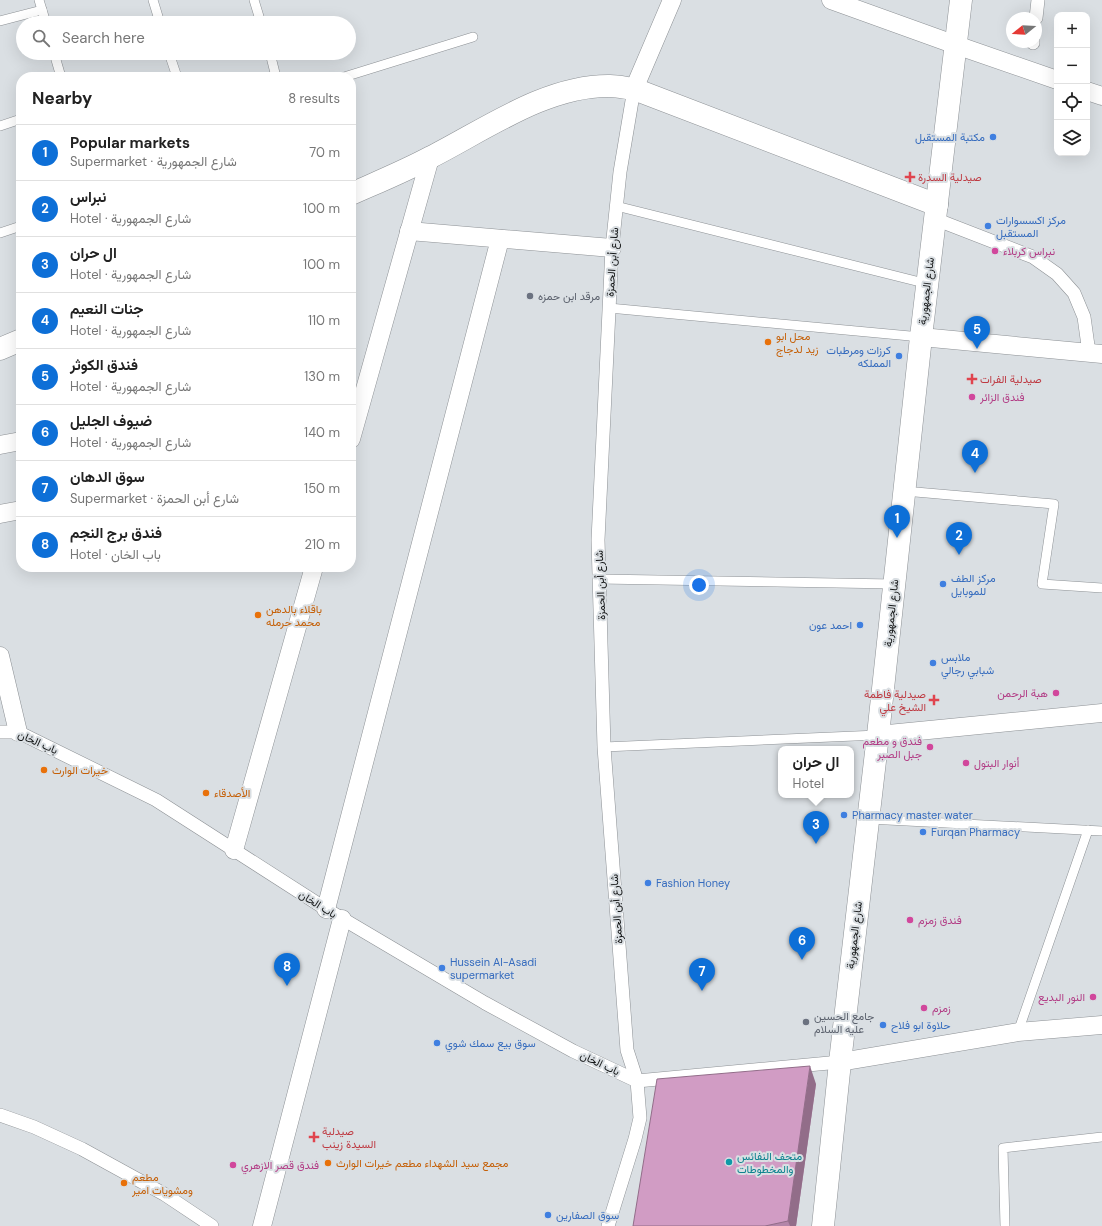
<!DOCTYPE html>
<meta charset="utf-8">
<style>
:root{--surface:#fff;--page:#f6f6f6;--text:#222;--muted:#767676;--line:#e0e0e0;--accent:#0d6fd7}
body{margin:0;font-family:"DM Sans",Vazirmatn,sans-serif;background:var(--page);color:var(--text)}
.controls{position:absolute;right:12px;top:12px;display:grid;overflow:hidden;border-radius:8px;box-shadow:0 4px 16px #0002}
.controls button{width:36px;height:36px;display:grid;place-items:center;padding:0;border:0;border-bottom:1px solid var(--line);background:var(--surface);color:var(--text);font:20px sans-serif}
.compass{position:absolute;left:1006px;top:12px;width:36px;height:36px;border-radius:50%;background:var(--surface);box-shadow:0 4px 16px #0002;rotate:252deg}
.you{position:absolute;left:699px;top:585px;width:14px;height:14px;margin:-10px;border:3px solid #fff;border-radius:50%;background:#1a73e8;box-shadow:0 0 0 6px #1a73e833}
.badge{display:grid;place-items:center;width:26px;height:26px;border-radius:50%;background:var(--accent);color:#fff;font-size:13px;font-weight:700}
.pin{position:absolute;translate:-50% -33px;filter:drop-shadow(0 1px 2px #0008)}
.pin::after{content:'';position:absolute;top:21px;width:14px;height:12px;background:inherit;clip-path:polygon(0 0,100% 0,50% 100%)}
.popup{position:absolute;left:778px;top:746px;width:76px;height:52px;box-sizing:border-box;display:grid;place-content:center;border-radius:8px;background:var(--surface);filter:drop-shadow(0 1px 3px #0005);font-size:13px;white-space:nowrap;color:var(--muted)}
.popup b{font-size:15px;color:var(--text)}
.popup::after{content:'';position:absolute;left:50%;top:100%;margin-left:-8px;border:8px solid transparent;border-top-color:var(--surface)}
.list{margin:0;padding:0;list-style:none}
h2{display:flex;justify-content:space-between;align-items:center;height:52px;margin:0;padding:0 16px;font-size:17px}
h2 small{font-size:13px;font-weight:400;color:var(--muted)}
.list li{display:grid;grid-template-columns:26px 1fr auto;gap:12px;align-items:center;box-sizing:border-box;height:56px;padding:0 16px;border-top:1px solid var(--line)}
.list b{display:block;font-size:15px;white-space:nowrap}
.list p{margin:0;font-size:13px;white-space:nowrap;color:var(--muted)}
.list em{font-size:13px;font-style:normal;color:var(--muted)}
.icon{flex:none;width:22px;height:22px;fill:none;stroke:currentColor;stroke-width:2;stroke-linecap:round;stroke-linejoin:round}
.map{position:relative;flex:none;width:1102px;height:1226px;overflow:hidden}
.search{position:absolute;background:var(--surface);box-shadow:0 4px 16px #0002;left:16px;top:16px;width:340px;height:44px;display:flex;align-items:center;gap:10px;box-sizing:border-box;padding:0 14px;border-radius:22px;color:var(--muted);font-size:15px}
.panel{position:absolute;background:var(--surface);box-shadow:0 4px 16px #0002;left:16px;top:72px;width:340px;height:500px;border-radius:16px}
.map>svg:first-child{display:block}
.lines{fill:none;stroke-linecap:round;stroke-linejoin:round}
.service-casing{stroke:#8d9195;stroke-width:10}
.pedestrian-casing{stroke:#8d9195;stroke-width:14}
.minor-casing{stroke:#8d9195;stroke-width:19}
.tertiary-casing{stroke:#8d9195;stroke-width:23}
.secondary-casing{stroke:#8d9195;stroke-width:23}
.service{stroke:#fff;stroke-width:9}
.pedestrian{stroke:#fff;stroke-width:13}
.minor{stroke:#fff;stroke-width:18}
.tertiary{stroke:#fff;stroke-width:22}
.secondary{stroke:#fff;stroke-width:22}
.wall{fill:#b486a9}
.shaded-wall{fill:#926d89}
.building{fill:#d19cc4;stroke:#926d89}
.shop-dot{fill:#3f7fe0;stroke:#dadfe3;stroke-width:1.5}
.health-dot{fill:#e0444e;stroke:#dadfe3;stroke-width:1.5}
.hotel-dot{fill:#d1479c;stroke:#dadfe3;stroke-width:1.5}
.worship-dot{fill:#6b7280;stroke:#dadfe3;stroke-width:1.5}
.food-dot{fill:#e8710a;stroke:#dadfe3;stroke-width:1.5}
.culture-dot{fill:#0f9aa8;stroke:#dadfe3;stroke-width:1.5}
.labels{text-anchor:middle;stroke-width:4;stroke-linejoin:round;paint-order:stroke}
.shop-label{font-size:11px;fill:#366cbe;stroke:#dadfe3;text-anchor:start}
.health-label{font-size:11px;fill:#be3a42;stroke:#dadfe3;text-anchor:start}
.hotel-label{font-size:11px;fill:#b23c85;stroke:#dadfe3;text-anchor:start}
.street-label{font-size:11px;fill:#141617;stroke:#dadfe3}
.worship-label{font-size:11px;fill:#5b616d;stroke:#dadfe3;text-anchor:start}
.food-label{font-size:11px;fill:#c56008;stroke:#dadfe3;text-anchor:start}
.culture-label{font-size:11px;fill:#0d838f;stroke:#dadfe3;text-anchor:start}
</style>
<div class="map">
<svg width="1102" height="1226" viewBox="0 0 1102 1226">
<rect width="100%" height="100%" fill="#dadfe3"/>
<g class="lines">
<g class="service-casing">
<g id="service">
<polyline points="39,0 46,23"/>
<polyline points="153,0 160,23"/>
<polyline points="254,0 261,23"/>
<polyline points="0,21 42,10"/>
<polyline points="54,53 61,77"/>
<polyline points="169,53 177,77"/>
<polyline points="270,53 276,77"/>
<polyline points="344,77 473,37"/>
<polyline points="0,126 21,119"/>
<polyline points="616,206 928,284"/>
<polyline points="0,233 21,226"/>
<polyline points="609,308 921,337"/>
<polyline points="904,491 1054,504 1042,584 1102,588"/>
<polyline points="599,579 894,584"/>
<polyline points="604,747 878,735"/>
<polyline points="868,819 1102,831"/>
<polyline points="1018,1032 1088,830"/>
<polyline points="1005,1226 1003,1148 1102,1137"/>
</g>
</g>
<g class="pedestrian-casing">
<g id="pedestrian">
<polyline points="1036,18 1038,0"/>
<polyline points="1033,43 1033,42"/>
<polyline points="935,219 1033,257 1057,274 1074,293 1084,317 1089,353"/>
<polyline points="0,732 18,732 156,800 326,909 485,1003 573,1051 637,1081 840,1062"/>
<polyline points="0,1115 34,1127 82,1149 164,1194 212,1226"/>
<polyline points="608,1226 635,1139 640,1118 637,1081 627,1050 604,747 598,540 612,248 620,172 634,89"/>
</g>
</g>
<g class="minor-casing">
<g id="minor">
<polyline points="831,0 956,45 1057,80"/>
<polyline points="634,89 672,0"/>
<polyline points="1087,91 1102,96"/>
<polyline points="409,231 612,248"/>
<polyline points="921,337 1102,354"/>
<polyline points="351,439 430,158"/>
<polyline points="0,445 21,441"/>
<polyline points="0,514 21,510"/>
<polyline points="0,656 18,732"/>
<polyline points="878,735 1102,713"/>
<polyline points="234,850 314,567"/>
<polyline points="326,909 500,239"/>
<polyline points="840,1062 1018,1032 1102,1025"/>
<polyline points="262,1226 342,919"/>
</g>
</g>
<g class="tertiary-casing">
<g id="tertiary">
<path d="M351,194C378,182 405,171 431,157C486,129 547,85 610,86C618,86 626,88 634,89L937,205"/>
<polyline points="0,349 21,340"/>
</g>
</g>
<g class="secondary-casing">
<polyline id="secondary" points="823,1226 840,1062 878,735 921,337 961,0"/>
</g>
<use href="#service" class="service"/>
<use href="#pedestrian" class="pedestrian"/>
<use href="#minor" class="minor"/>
<use href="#tertiary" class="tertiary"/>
<use href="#secondary" class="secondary"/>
</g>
<polygon class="wall" points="816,1084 796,1226 633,1226"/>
<polygon class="shaded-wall" points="810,1066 816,1084 796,1226 790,1226 788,1221"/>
<polygon class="building" points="810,1066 788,1221 765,1226 633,1226 657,1079"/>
<g class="shop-dot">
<circle cx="993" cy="137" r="4"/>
<circle cx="988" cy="226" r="4"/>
<circle cx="899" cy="356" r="4"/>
<circle cx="943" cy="584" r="4"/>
<circle cx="860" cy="625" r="4"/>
<circle cx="933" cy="663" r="4"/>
<circle cx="844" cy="815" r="4"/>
<circle cx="923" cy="832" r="4"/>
<circle cx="648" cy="883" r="4"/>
<circle cx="442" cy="968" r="4"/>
<circle cx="883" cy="1025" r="4"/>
<circle cx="437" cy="1043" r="4"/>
<circle cx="548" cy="1215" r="4"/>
</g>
<g class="health-dot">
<path d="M908 171h4v4h4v4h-4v4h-4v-4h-4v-4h4z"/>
<path d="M970 373h4v4h4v4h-4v4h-4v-4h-4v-4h4z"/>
<path d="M932 694h4v4h4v4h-4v4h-4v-4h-4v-4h4z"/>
<path d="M312 1131h4v4h4v4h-4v4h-4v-4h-4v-4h4z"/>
</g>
<g class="hotel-dot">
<circle cx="995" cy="251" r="4"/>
<circle cx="972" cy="397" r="4"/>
<circle cx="1056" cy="693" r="4"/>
<circle cx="930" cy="747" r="4"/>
<circle cx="966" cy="763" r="4"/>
<circle cx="910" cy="920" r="4"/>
<circle cx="1093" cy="997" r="4"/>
<circle cx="924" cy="1008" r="4"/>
<circle cx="233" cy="1165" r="4"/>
</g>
<g class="worship-dot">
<circle cx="530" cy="296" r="4"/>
<circle cx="806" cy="1022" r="4"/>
</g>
<g class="food-dot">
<circle cx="768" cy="342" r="4"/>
<circle cx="258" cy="615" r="4"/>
<circle cx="44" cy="770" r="4"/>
<circle cx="206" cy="793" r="4"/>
<circle cx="328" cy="1163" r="4"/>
<circle cx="124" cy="1183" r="4"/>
</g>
<circle class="culture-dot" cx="729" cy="1162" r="4"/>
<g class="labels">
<g class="shop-label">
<text x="985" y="141" text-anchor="end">مكتبة المستقبل</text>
<text x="996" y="224">مركز اكسسوارات<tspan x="996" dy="13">المستقبل</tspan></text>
<text x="891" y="354" text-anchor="end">كرزات ومرطبات<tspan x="891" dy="13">المملكه</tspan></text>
<text x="951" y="582">مركز الطف<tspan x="951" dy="13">للموبايل</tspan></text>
<text x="852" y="629" text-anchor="end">احمد عون</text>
<text x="941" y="661">ملابس<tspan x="941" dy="13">شبابي رجالي</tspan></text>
<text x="852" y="819">Pharmacy master water</text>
<text x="931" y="836">Furqan Pharmacy</text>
<text x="656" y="887">Fashion Honey</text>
<text x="450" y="966">Hussein Al-Asadi<tspan x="450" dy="13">supermarket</tspan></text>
<text x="891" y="1029">حلاوة ابو فلاح</text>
<text x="445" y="1047">سوق بيع سمك شوي</text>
<text x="556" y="1219">سوق الصفارين</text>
</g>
<g class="health-label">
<text x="918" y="181">صيدلية السدرة</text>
<text x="980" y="383">صيدلية الفرات</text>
<text x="926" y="698" text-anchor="end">صيدلية فاطمة<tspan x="926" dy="13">الشيخ علي</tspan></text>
<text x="322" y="1135">صيدلية<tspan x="322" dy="13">السيدة زينب</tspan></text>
</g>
<g class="hotel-label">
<text x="1003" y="255">نبراس كربلاء</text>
<text x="980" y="401">فندق الزائر</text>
<text x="1048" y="697" text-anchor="end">هبة الرحمن</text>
<text x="922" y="745" text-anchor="end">فندق و مطعم<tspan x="922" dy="13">جبل الصبر</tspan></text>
<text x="974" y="767">أنوار البتول</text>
<text x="918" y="924">فندق زمزم</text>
<text x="1085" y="1001" text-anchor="end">النور البديع</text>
<text x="932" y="1012">زمزم</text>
<text x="241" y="1169">فندق قصر الازهري</text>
</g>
<g class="street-label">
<text transform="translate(612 262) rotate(-86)" y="4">شارع أبن الحمزة</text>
<text transform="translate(926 291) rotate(-83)" y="4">شارع الجمهورية</text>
<text transform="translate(600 585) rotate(-92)" y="4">شارع أبن الحمزة</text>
<text transform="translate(891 613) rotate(-84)" y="4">شارع الجمهورية</text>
<text transform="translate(38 742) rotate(24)" y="4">باب الخان</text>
<text transform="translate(318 904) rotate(32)" y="4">باب الخان</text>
<text transform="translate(616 909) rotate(-94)" y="4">شارع أبن الحمزة</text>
<text transform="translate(854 935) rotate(-83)" y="4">شارع الجمهورية</text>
<text transform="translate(600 1063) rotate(25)" y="4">باب الخان</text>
</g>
<g class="worship-label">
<text x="538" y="300">مرقد ابن حمزه</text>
<text x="814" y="1020">جامع الحسين<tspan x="814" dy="13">عليه السلام</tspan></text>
</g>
<g class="food-label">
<text x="776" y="340">محل ابو<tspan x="776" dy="13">زيد لدجاج</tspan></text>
<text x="266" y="613">باقلاء بالدهن<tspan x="266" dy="13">محمد حرمله</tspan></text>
<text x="52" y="774">خيرات الوارث</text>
<text x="214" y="797">الأصدقاء</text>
<text x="336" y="1167">مجمع سيد الشهداء مطعم خيرات الوارث</text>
<text x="132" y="1181">مطعم<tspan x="132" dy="13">ومشويات امير</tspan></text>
</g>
<g class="culture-label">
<text x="737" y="1160">متحف النفائس<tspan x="737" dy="13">والمخطوطات</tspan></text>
</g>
</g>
</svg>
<div class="controls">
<button>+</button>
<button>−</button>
<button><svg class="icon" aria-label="locate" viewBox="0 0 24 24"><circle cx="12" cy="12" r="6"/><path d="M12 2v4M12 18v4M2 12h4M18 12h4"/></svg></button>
<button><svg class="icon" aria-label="layers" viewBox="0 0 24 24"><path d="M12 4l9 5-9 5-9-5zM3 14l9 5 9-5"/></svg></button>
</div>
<svg class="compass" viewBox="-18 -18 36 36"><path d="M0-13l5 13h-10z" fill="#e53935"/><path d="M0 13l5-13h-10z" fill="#767676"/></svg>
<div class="you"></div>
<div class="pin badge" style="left:897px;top:538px">1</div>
<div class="pin badge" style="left:959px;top:555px">2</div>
<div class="pin badge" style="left:816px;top:844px">3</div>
<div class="popup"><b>ال حران</b>Hotel</div>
<div class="pin badge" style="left:975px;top:473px">4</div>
<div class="pin badge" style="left:977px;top:349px">5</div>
<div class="pin badge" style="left:802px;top:960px">6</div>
<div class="pin badge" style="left:702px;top:991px">7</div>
<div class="pin badge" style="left:287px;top:986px">8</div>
<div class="search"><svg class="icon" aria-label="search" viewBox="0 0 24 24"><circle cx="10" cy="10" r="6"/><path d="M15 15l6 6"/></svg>Search here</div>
<section class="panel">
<h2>Nearby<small>8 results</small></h2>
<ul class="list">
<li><span class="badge">1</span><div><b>Popular markets</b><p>Supermarket · شارع الجمهورية</p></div><em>70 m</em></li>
<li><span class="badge">2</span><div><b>نبراس</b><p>Hotel · شارع الجمهورية</p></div><em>100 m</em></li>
<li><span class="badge">3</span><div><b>ال حران</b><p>Hotel · شارع الجمهورية</p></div><em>100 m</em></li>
<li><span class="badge">4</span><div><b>جنات النعيم</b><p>Hotel · شارع الجمهورية</p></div><em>110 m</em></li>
<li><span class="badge">5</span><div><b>فندق الكوثر</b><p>Hotel · شارع الجمهورية</p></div><em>130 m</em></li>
<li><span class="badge">6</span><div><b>ضيوف الجليل</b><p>Hotel · شارع الجمهورية</p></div><em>140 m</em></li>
<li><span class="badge">7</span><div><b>سوق الدهان</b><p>Supermarket · شارع أبن الحمزة</p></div><em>150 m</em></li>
<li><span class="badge">8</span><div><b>فندق برج النجم</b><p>Hotel · باب الخان</p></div><em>210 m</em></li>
</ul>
</section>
</div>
